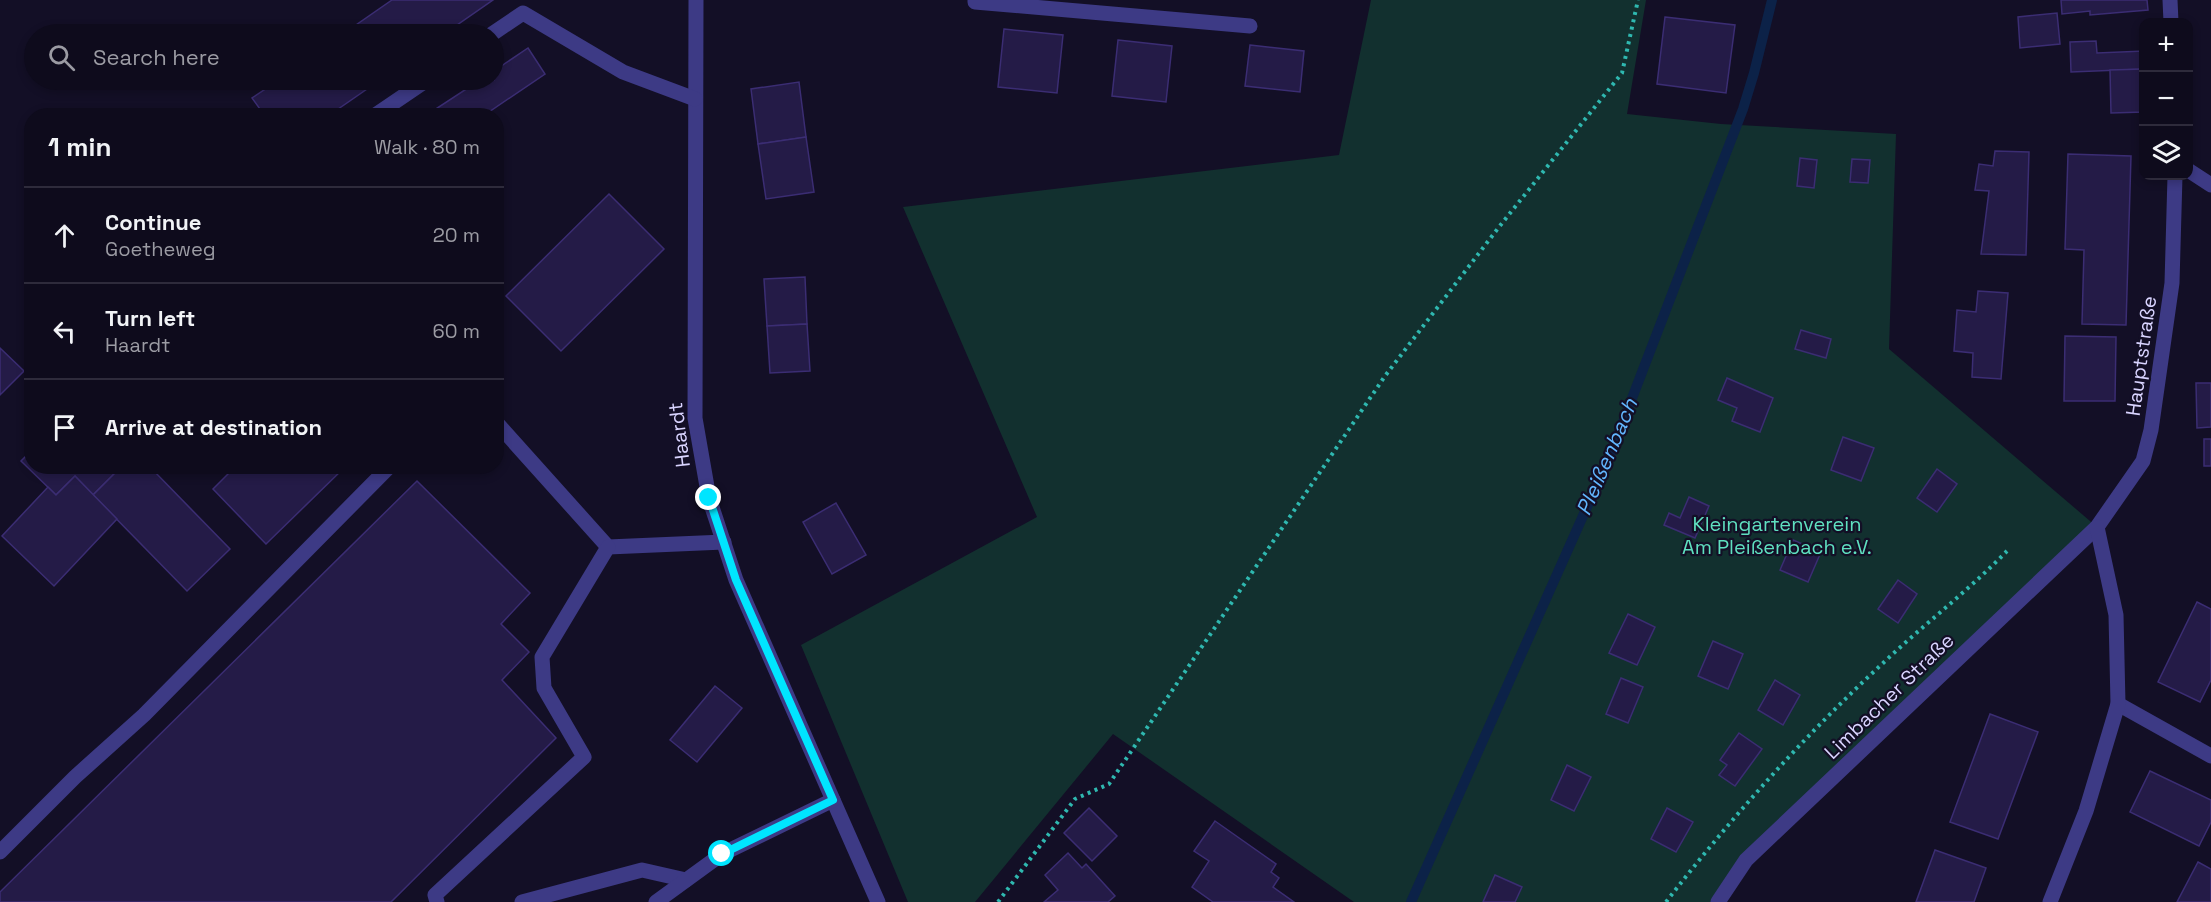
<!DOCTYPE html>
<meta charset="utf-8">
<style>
:root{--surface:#0e0b1c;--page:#171425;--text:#f1f3f6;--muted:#9b9ba3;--line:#2e2b3b}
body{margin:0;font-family:"Space Grotesk",sans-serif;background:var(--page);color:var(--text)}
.controls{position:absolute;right:18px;top:18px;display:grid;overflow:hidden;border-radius:12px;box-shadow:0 3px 9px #0003}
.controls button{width:54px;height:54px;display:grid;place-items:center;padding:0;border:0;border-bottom:2px solid var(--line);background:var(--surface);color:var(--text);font:30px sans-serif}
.stop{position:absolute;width:18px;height:18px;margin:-14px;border:4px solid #00e5ff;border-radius:50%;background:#fff}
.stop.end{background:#00e5ff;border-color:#fff;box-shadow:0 2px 6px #0008}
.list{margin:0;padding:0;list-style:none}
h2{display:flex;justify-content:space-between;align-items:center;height:78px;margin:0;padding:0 24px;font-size:26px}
h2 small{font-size:20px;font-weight:400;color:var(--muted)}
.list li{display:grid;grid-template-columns:39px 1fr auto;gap:18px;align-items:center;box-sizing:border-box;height:96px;padding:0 24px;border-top:2px solid var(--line)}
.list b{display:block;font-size:22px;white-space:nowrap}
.list p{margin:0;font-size:20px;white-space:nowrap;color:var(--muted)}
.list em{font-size:20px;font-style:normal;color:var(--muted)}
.icon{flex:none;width:33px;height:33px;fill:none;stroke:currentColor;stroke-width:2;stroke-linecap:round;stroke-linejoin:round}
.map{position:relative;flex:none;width:2211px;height:902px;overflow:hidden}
.search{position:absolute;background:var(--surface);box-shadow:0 3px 9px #0003;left:24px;top:24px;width:480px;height:66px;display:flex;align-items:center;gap:15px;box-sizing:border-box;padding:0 21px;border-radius:33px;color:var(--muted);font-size:22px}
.panel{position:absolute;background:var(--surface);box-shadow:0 3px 9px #0003;left:24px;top:108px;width:480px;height:366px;border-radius:24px}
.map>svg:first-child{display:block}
.green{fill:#12302f}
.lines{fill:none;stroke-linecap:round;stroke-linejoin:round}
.stream{stroke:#0c2248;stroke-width:10}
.building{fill:#241b47;stroke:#3b2d73;stroke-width:1.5}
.path{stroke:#2fb8b0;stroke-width:4;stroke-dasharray:3 4.5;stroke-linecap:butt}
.minor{stroke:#3d3a85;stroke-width:15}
.route{stroke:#00e5ff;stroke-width:8}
.labels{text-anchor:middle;stroke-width:4.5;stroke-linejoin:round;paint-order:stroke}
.street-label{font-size:20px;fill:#d9d4ff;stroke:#130f26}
.park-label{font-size:20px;fill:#5fe0c0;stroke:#130f26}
.water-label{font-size:21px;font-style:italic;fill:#62b6ff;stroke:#130f26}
</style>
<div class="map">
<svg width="2211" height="902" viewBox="0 0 2211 902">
<rect width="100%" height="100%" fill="#130f26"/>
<polygon class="green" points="1371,0 1646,0 1627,114 1721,124 1896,134 1889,349 2097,527 1746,860 1718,902 1354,902 1113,734 975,902 908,902 801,645 1037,517 903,207 1339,155"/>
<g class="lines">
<polyline class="stream" points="1411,902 1611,453 1743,109 1754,73 1772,0"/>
</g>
<g class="building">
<polygon points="392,0 493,0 444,34 343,34"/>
<polygon points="2061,0 2147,0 2148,10 2090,15 2090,11 2062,14"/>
<polygon points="2057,13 2060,44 2020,48 2018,17"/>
<polygon points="1665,17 1735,25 1726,93 1657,84"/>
<polygon points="1004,29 1063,35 1057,93 998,87"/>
<polygon points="1118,40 1172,46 1166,102 1112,96"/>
<polygon points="2096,41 2097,53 2144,51 2144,69 2071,72 2070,42"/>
<polygon points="1250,45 1304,51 1300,92 1245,86"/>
<polygon points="528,48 545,74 483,116 425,116 480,80 494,80 494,71"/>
<polygon points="2144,69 2144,112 2111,113 2110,70"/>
<polygon points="279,80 380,80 328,116 265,116 252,98"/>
<polygon points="799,82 806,137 758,144 751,89"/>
<polygon points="806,137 814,192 766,199 758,144"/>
<polygon points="1995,151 2029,152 2026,255 1981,254 1989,191 1975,190 1979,164 1993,166"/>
<polygon points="2068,154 2131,156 2126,325 2082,324 2084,250 2065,249"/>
<polygon points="1800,158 1817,160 1814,188 1797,186"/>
<polygon points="1852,159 1870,160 1868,183 1850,182"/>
<polygon points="609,194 664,249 561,351 506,296"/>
<polygon points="805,277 807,324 767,326 764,279"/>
<polygon points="1978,291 2008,293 2001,379 1972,377 1973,353 1954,351 1957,310 1976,312"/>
<polygon points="807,324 810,371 770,373 767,326"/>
<polygon points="1801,330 1831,339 1826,358 1795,349"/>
<polygon points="2065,336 2116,337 2115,401 2064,401"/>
<polygon points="0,348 24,371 0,395"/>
<polygon points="1727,378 1773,398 1760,432 1732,421 1737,408 1718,400"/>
<polygon points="2196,383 2211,383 2211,427 2197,428"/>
<polygon points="1843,437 1874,448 1861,481 1831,470"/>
<rect x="2204" y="439" width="7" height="27"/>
<polygon points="32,450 32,466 122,466 93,495 75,476 56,495 21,461"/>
<polygon points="122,466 149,466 230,549 187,591 93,495"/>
<polygon points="236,466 346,466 266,544 213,489"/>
<polygon points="1937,469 1957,484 1937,512 1917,498"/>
<polygon points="75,476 117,519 54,586 2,536 48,487 56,495"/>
<polygon points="417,481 530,593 501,624 529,652 502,680 556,738 391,902 0,902 0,892"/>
<polygon points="1689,497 1709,506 1695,538 1664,525 1669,513 1680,518"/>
<polygon points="836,503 866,555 832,574 803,522"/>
<polygon points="1793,540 1821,552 1808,582 1780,570"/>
<polygon points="1898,580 1917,594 1898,623 1878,609"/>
<polygon points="2197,602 2211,609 2211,680 2200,702 2158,682"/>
<polygon points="1628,614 1655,627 1637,665 1609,653"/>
<polygon points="1713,641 1743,654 1728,689 1698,676"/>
<polygon points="1621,678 1643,687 1628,723 1606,714"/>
<polygon points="1775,680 1800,695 1783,725 1758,710"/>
<polygon points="715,686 742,708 697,762 670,740"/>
<polygon points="1990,714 2038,732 1998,839 1950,822"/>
<polygon points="1739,733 1762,749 1735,786 1719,775 1727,765 1720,760"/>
<polygon points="1567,765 1591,777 1574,811 1551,800"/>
<polygon points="2150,771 2211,800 2211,822 2199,846 2130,812"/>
<polygon points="1089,808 1117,836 1092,861 1064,833"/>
<polygon points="1667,808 1693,822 1676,852 1651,839"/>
<polygon points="1215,821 1276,864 1271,872 1279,878 1273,887 1294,902 1213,902 1192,887 1209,861 1194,851"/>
<polygon points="1935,850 1986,868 1974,902 1916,902"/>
<polygon points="1068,853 1082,868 1086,864 1115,896 1108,902 1044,902 1058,890 1045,875"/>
<polygon points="2198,862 2211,869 2211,902 2177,902"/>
<polygon points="1495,875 1522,887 1515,902 1483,902"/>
</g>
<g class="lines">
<g class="path">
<polyline points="998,902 1075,799 1109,784 1385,376 1499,227 1622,73 1638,0"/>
<path d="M1666,902C1731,818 1803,737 1881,665C1922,626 1967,592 2007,551"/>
</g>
<g class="minor">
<polyline points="696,0 695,418 709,498 736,580 878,902"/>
<polyline points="975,0 975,2 1250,26"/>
<polyline points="2170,0 2171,22"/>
<polyline points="492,34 523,13 623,72 695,99"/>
<polyline points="374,116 427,80"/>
<polyline points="2188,170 2211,185"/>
<polyline points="496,422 608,547 724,542"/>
<polyline points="2118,704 2211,756"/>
<polyline points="0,852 75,777 144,715 390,466"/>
<polyline points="437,902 435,895 584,757 544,688 542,657 608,547"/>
<polyline points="522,902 642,870 686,880"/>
<polyline points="656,902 722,854 833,800"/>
<polyline points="1718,902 1746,860 2097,527 2143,461 2151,430 2172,283 2175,176"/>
<polyline points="2050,902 2086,811 2118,704 2116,615 2097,527"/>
</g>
</g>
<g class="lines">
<polyline class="route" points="709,498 736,580 833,800 722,854"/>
</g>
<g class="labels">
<g class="street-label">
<text transform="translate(2141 356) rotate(-82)" y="7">Hauptstraße</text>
<text transform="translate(679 435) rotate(-97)" y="7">Haardt</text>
<text transform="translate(1889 696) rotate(-44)" y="7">Limbacher Straße</text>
</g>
<g class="park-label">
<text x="1777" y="531">Kleingartenverein<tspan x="1777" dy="23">Am Pleißenbach e.V.</tspan></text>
</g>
<g class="water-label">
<text transform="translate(1607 457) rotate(-67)" y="7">Pleißenbach</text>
</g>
</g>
</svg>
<div class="controls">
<button>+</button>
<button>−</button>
<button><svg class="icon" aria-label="layers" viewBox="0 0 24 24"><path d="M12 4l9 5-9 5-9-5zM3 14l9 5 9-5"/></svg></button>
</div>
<div class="stop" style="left:722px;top:854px"></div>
<div class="stop end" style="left:709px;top:498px"></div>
<div class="search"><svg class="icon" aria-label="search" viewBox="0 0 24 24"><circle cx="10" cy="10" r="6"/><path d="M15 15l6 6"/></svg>Search here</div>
<section class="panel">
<h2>1 min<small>Walk · 80 m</small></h2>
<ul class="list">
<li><svg class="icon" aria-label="ahead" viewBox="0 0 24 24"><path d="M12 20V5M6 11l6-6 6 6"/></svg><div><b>Continue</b><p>Goetheweg</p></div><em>20 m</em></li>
<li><svg class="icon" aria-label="left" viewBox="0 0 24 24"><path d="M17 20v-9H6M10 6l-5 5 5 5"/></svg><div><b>Turn left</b><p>Haardt</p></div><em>60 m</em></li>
<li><svg class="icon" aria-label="arrive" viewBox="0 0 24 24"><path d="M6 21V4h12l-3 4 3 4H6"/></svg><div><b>Arrive at destination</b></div></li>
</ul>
</section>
</div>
